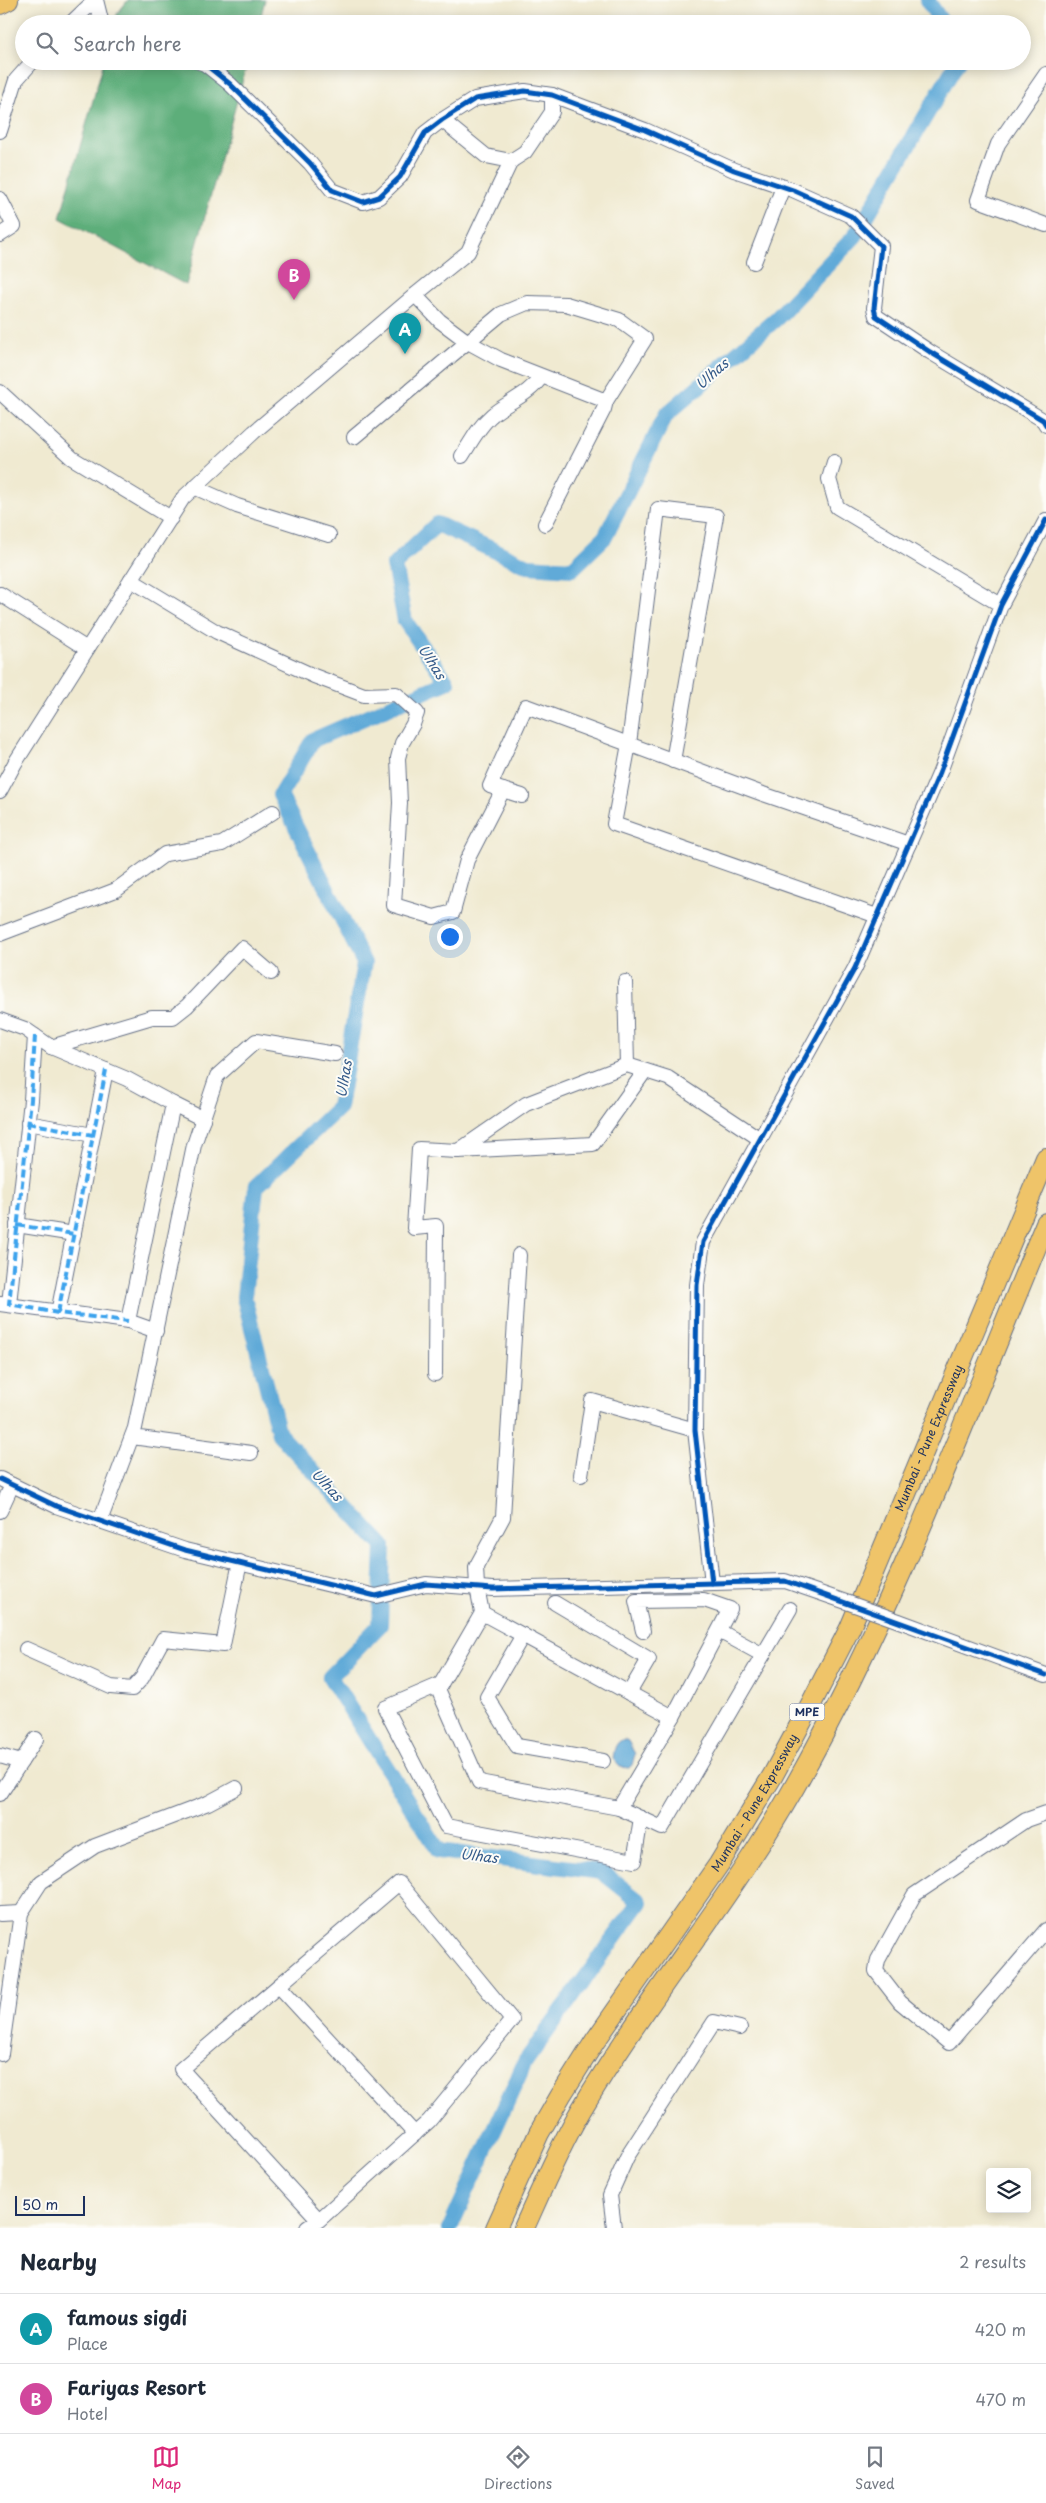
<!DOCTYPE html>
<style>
:root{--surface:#fff;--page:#f2f2f3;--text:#1f2937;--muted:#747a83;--line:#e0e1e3;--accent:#db2777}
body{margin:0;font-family:"Playpen Sans",sans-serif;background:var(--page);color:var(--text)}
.controls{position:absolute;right:15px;bottom:15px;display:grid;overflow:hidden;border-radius:5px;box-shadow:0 2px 12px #0003}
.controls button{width:45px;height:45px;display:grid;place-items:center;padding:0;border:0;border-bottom:1px solid var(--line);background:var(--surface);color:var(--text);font:25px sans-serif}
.scale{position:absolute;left:15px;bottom:12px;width:70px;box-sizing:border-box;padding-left:5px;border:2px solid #1b2f5e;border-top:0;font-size:14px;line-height:18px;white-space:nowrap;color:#1b2f5e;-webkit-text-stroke:4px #fdfcf7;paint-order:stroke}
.you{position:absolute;left:449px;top:936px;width:18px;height:18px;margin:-12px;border:4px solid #fff;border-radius:50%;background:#1a73e8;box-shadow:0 0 0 8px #1a73e833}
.badge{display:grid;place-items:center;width:32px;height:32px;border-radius:50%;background:var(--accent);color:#fff;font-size:16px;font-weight:700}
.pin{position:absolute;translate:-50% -41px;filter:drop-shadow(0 1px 2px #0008)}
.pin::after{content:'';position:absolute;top:26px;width:18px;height:15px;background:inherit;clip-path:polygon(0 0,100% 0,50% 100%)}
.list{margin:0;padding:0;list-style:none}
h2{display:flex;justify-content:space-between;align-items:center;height:65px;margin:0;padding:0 20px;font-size:21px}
h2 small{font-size:16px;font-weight:400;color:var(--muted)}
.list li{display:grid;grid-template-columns:32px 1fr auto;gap:15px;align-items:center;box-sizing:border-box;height:70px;padding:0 20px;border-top:1px solid var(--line)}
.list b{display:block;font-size:19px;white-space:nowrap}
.list p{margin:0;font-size:16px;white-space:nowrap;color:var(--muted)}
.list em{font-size:16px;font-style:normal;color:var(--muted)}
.icon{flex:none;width:28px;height:28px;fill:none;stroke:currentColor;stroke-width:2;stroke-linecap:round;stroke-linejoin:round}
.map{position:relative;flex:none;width:1046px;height:2228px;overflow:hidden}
.search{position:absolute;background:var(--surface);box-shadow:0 2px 12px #0003;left:15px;right:15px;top:15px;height:55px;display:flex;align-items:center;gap:12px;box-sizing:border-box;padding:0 18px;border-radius:28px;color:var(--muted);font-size:19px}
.sheet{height:205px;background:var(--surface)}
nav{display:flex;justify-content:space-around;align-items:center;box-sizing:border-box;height:70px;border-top:1px solid var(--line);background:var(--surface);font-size:14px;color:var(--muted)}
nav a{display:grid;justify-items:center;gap:2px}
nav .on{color:var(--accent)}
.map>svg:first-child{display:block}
.forest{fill:#5dae7a;stroke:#3c6e6c}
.water{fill:#61aad8;stroke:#3e6c9b}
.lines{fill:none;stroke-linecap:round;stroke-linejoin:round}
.river{stroke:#61aad8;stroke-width:16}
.minor-casing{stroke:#667086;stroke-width:16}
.highway-casing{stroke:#667086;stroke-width:22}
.minor{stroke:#fff;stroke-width:14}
.highway{stroke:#efc469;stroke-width:20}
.minor-bridge-casing{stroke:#667086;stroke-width:16;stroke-linecap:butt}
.minor-bridge{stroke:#fff;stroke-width:14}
.quiet{stroke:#3da3ed;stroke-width:4;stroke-dasharray:8 4;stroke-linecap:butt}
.cycleway-casing{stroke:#fdfcf7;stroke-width:8}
.cycleway{stroke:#0057b8;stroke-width:5}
.labels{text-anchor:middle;stroke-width:4;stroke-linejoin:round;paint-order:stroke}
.shield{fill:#fdfcf7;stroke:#5f6c8c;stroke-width:1}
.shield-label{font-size:11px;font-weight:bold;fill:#1b2f5e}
.street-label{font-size:12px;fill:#1b2f5e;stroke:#fdfcf7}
.water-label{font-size:14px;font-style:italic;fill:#345a89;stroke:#fdfcf7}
</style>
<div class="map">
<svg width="1046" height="2228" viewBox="0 0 1046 2228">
<rect width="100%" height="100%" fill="#fdfcf7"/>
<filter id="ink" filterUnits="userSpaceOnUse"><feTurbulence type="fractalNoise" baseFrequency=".02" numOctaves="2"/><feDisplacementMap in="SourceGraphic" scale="10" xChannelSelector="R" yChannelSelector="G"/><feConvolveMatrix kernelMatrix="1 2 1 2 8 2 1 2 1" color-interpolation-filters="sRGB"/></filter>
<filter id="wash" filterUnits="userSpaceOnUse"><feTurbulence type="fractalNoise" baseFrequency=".0096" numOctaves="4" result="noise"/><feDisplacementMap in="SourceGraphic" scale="20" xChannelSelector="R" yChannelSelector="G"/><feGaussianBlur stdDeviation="1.12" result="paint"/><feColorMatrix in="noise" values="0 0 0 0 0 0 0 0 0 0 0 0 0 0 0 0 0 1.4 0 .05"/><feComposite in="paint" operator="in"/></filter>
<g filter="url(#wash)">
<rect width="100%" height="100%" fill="#f0ead1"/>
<g class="forest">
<polygon points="128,0 265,0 259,24 114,24 117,14"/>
<polygon points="104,61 248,61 186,285 60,218"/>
</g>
<path class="water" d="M624,1739L628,1741L635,1754L632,1765L629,1768L620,1767L613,1759C614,1750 615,1742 624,1739Z"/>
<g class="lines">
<g class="river">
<polyline points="927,0 943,24"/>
<polyline points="450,2228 525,2062 640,1902 602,1872 439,1851 330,1677 380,1625 383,1546 279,1434 244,1297 256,1187 339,1107 364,963 280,795 313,740 447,682 405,621 394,565 437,524 528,566 572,569 605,537 666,415 777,318 855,236 958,61"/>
</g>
</g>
</g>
<g filter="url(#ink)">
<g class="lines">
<g class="minor-casing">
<g id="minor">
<polyline points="96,0 102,24"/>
<polyline points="70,24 95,0"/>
<polyline points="196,61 205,64 230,84 310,163 332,190 363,202 379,197 400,177 425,133 442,120 475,99 525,91 552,95 645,130 734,170 793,190 851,216 881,246 874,308 876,316 930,352 1043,420 1046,425"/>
<polyline points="1046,74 998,144 978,200 1046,225"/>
<polyline points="442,120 486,156 511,161 525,152 552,112 552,95"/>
<polyline points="0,131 16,80 33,61"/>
<polyline points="511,161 468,252 415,295 440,321 468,342 501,360 606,401"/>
<polyline points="0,199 14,226 0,235"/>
<polyline points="754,262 783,187"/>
<polyline points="0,392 72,458 171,518"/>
<polyline points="354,437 501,314 527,303 566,304 619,320 645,339 606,401 604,409 545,524"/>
<path d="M462,456C471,442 479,426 492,415C507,402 529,395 541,377"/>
<polyline points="834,462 829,479 837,507 1001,605"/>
<polyline points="194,487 237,506 329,535"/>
<polyline points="131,580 217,632 314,676 364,695 396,694 417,713 413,724 402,743 398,758 400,803 394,905 434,917 453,912 467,860 503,790"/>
<polyline points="0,594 87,649"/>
<polyline points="673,761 716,516 658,509 629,744 614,824 877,916"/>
<polyline points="0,791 15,763 183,498 254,432 415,295"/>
<polyline points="522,796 490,786 526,706 763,794 909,844"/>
<polyline points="0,934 116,890 165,854 222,844 273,812"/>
<polyline points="625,982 627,1065"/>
<polyline points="0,1020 25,1029 51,1047 127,1079 173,1104"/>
<polyline points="51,1047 152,1017 173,1017 187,1006 242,948 271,973"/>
<polyline points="28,1123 93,1135"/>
<polyline points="458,1151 593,1144 645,1071"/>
<polyline points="17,1225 74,1234"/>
<polyline points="519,1255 503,1517 476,1567 477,1587 482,1613 438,1689 479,1782 619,1808 662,1828 790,1609"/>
<polyline points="0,1304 128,1321"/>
<polyline points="9,1304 31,1100 35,1036"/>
<polyline points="58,1313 106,1070"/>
<polyline points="156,1331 128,1321 173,1104 203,1119"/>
<polyline points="435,1374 436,1226 414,1228 419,1149 458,1151 526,1104 627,1065 668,1078 760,1139"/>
<polyline points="132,1437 251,1453"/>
<polyline points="581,1475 592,1401 695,1430"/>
<polyline points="0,1479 56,1506 185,1550 376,1596 426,1584 493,1589 785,1581 849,1603"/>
<polyline points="0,1511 12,1485"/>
<polyline points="100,1521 135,1428 194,1145 217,1076 256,1041 335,1054"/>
<polyline points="712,1583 695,1430 697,1285 703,1242 855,968 940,772 1001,605 1046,520"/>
<polyline points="555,1603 649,1659 629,1693"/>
<polyline points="482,1613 673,1717 730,1609 704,1600 636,1601 643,1631"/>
<polyline points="899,1621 1046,1675"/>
<polyline points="719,1631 763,1655"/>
<polyline points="523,1635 487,1697 517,1746 603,1761"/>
<polyline points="26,1649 111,1687 132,1689 142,1678 163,1639 223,1645 240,1562"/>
<polyline points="441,1684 385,1708 446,1826 634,1861 641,1818"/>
<polyline points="0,1756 21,1762"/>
<polyline points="0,1794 36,1739"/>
<polyline points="619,1808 673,1717"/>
<polyline points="1046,1813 1026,1820 914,1895 878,1960 876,1971 900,2002 949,2043 1046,1930"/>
<polyline points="0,1914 21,1913"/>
<polyline points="279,1986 415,2134"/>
<polyline points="1,2054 21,1913 41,1882 95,1846 208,1803 236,1788"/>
<polyline points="307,2228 319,2220 429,2121 512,2020 399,1883 181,2069 319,2220"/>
<polyline points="614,2228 610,2195 627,2157 714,2022 740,2028"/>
</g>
</g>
<g class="highway-casing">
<g id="highway">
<polyline points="0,4 8,0"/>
<path id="s1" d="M496,2228L539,2133L561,2095L595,2041L719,1864L773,1775L809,1708L850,1628L1046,1158"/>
<path d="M524,2228C542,2188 559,2148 581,2110C647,1998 731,1899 795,1786C896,1607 967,1413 1046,1223"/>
</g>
</g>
<use href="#minor" class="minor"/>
<use href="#highway" class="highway"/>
<g class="minor-bridge-casing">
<polyline id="minor-bridge" points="849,1603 899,1621"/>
</g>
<use href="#minor-bridge" class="minor-bridge"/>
<g class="quiet">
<polyline points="35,1036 31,1100 9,1304 58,1313 128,1321"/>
<polyline points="28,1123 93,1135"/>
<polyline points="17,1225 74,1234"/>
<polyline points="58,1313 106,1070"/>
</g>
<g class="cycleway-casing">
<g id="cycleway">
<polyline points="196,61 205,64 230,84 310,163 332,190 363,202 379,197 400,177 425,133 442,120 475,99 525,91 552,95 645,130 734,170 793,190 851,216 881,246 874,308 876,316 930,352 1043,420 1046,425"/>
<polyline points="0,1479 56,1506 185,1550 376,1596 426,1584 493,1589 785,1581 1046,1675"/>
<polyline points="712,1583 695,1430 697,1285 703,1242 855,968 940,772 1001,605 1046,520"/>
</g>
</g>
<use href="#cycleway" class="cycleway"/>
</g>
</g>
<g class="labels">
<rect class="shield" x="789.5" y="1703.5" width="35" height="17" rx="4"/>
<g class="shield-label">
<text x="807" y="1716">MPE</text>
</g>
<g class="street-label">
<text dy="4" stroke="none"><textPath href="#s1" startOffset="904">Mumbai - Pune Expressway</textPath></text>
<text dy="4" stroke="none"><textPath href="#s1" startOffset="499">Mumbai - Pune Expressway</textPath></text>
</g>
<g class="water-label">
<text transform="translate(712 374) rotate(-41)" y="5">Ulhas</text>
<text transform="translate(432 662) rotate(57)" y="5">Ulhas</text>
<text transform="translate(344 1079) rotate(-80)" y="5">Ulhas</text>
<text transform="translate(327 1485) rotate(47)" y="5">Ulhas</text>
<text transform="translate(479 1856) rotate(7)" y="5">Ulhas</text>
</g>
</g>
</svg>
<div class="controls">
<button><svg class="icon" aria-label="layers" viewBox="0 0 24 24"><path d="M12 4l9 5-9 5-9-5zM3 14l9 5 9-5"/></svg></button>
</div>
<div class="scale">50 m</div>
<div class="you"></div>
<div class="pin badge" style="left:405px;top:354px;background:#0f9aa8">A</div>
<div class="pin badge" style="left:294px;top:300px;background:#d1479c">B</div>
<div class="search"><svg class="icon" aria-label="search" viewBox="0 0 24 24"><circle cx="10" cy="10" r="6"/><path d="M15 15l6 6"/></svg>Search here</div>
</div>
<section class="sheet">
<h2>Nearby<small>2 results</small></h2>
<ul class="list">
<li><span class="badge" style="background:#0f9aa8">A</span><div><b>famous sigdi</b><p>Place</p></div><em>420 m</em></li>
<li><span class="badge" style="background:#d1479c">B</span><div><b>Fariyas Resort</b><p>Hotel</p></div><em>470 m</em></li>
</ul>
</section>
<nav>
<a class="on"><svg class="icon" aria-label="map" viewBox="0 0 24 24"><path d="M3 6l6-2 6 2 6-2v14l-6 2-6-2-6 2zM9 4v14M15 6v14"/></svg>Map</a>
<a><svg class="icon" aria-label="directions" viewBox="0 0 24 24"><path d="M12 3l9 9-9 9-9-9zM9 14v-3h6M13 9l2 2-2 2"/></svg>Directions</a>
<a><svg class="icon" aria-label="saved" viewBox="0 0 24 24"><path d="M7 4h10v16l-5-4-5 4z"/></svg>Saved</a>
</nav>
